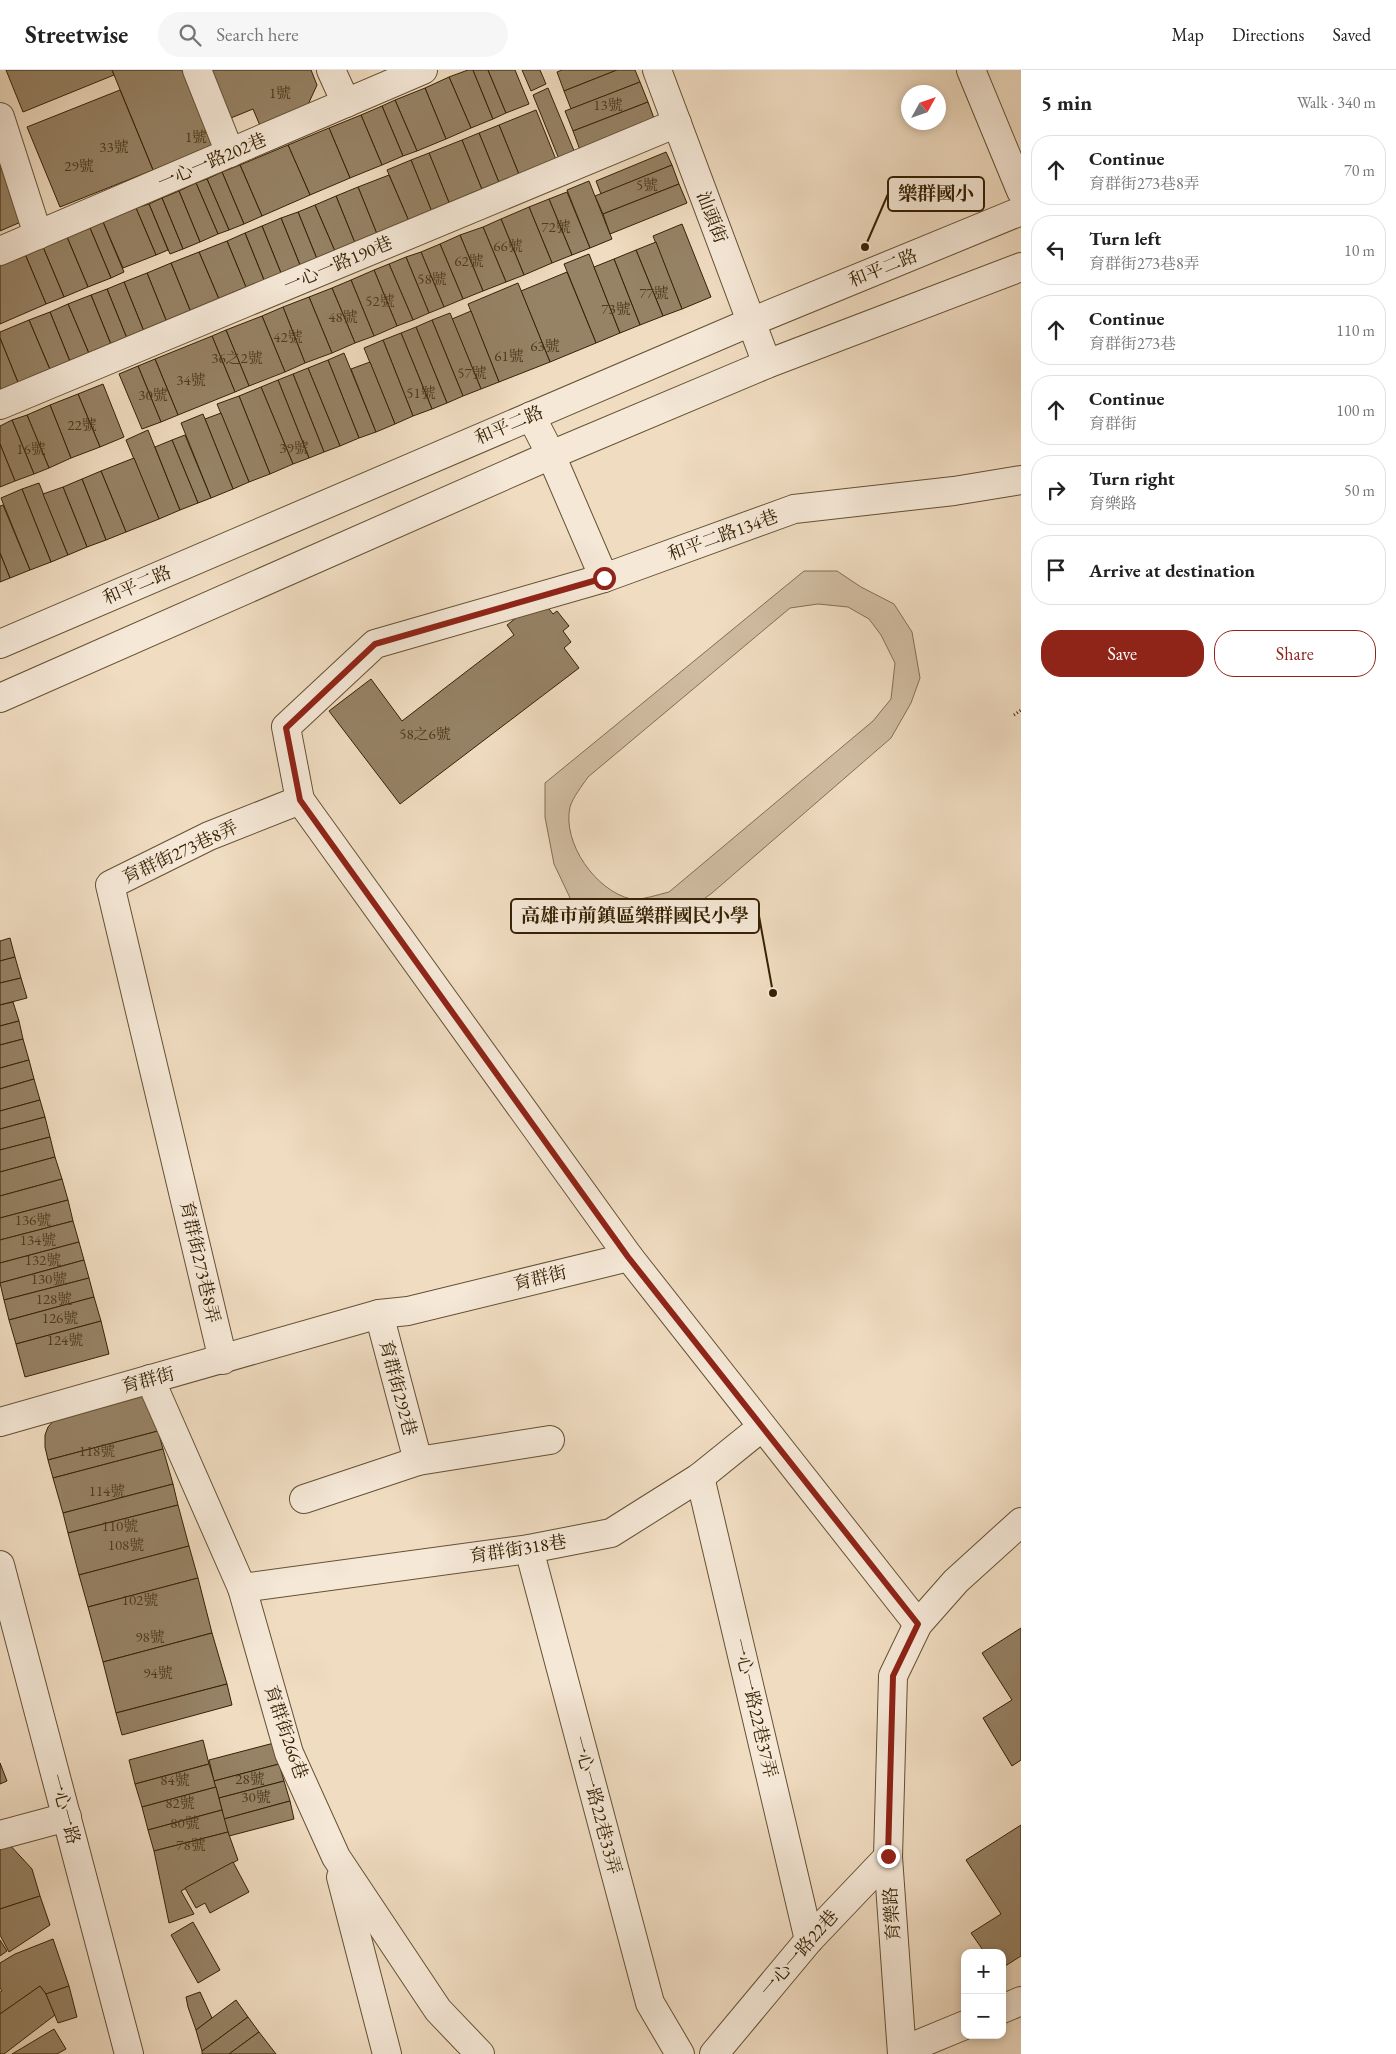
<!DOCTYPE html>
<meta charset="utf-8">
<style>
:root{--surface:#fff;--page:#f6f6f6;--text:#222;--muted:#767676;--line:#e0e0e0;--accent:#8f2418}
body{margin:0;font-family:"EB Garamond","Noto Serif TC",serif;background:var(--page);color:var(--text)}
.controls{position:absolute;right:15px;bottom:15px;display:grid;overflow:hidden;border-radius:10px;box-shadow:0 2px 8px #0003}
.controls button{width:45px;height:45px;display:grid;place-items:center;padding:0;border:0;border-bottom:1px solid var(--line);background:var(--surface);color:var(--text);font:25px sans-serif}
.compass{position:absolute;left:901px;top:15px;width:45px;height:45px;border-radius:50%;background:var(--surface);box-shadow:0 2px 8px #0003;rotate:50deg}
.stop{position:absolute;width:15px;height:15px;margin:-11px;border:4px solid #8f2418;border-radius:50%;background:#fff}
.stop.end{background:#8f2418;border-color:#fff;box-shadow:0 1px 5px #0008}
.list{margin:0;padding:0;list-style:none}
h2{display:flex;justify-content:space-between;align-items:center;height:65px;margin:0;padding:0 20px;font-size:21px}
h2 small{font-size:16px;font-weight:400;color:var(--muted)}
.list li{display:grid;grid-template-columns:32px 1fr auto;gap:15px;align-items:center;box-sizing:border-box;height:70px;margin:0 10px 10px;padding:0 10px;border:1px solid var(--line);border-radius:20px}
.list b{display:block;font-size:19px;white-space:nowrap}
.list p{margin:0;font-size:16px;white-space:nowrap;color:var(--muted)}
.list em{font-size:16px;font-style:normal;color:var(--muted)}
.actions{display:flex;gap:10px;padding:15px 20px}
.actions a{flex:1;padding:11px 0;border:1px solid var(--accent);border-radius:20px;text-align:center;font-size:18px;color:var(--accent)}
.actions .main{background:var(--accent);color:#fff}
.icon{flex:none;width:28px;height:28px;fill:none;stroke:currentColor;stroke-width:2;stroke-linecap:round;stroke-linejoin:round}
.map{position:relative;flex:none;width:1021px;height:1984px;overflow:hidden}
header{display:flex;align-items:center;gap:30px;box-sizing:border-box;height:70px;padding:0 25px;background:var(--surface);border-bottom:1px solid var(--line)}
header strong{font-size:24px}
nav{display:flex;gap:28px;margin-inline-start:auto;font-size:18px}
.search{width:350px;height:45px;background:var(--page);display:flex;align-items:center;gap:12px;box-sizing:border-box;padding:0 18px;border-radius:28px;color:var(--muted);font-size:19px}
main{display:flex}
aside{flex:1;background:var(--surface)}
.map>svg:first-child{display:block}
.green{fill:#d0bca1;stroke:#826e52;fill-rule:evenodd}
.building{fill:#968265;stroke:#352102}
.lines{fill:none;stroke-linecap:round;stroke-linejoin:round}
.minor-casing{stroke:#645032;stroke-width:30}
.path{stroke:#352102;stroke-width:3;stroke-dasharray:1 2.5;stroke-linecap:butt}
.minor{stroke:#f5e8d7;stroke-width:28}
.route{stroke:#8f2418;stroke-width:6}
.labels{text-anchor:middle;stroke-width:4.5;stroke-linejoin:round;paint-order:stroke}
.number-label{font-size:15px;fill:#4d391b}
.street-label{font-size:18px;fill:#352102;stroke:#f5e8d7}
.leader{fill:none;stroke:#352102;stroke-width:2}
.callout-dot{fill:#352102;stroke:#f5e8d7;stroke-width:2}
.callout{fill:#f5e8d7;stroke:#352102;stroke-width:2}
.callout-label{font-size:19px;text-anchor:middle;font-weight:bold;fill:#352102}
</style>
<header>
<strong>Streetwise</strong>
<div class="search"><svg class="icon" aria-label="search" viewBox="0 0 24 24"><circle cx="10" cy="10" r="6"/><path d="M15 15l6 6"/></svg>Search here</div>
<nav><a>Map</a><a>Directions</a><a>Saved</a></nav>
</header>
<main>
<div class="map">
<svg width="1021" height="1984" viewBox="0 0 1021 1984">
<rect width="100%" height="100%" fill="#f0dcc1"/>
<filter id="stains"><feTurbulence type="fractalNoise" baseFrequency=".004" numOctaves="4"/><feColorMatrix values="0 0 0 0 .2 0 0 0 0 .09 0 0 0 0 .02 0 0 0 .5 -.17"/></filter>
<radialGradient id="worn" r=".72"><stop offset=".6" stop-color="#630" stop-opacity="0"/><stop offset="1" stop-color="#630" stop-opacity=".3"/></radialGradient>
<path class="green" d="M804,501H837L861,517L894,534L912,562L920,608L911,633L891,668L712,823L679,847L644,863L609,853L572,832L554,794L545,747V713ZM818,534L848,537L869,549L881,565L895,593L891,629L873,651L669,822C660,824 639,831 631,829C596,821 562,773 570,737C573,727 582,716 588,707L790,538Z"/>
<g class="building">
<polygon points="6,0 112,0 114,5 23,42"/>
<polygon points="112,0 187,0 217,74 153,100"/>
<polygon points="205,0 311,0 317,15 306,39 261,58 253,39 226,50"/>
<polygon points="468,0 473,0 493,49 471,58 449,7"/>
<polygon points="473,0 488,0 506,43 493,49"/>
<polygon points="488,0 515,0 529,34 506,43"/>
<polygon points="522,0 540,0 546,14 531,21"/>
<polygon points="562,0 617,0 564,21 557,2"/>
<polygon points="617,0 635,0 640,12 571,39 564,21"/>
<polygon points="449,7 471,58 446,69 425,18"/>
<polygon points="640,12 648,32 573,61 565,41"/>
<polygon points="425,18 446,69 417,81 395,30"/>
<polygon points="548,18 577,88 561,94 533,25"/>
<polygon points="120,20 153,100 60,137 27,57"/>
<polygon points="395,30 417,81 403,86 382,36"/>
<polygon points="648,32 655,51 580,80 573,61"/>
<polygon points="382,36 403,86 382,95 361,45"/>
<polygon points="536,40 559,97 522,112 499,55"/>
<polygon points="361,45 382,95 350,108 329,58"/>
<polygon points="499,55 522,112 502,120 479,63"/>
<polygon points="329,58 350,108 310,125 288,75"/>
<polygon points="479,63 502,120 485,127 462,70"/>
<polygon points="462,70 485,127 452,140 429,83"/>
<polygon points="288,75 310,125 262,146 240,95"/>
<polygon points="666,82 672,95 601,124 596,111"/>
<polygon points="429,83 452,140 434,147 411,90"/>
<polygon points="411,90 434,147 411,156 387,100"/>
<polygon points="0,91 28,149 0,161"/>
<polygon points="240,95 262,146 244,154 222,102"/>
<polygon points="672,95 679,114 603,144 595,126"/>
<polygon points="222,102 244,154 229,160 207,109"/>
<polygon points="389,105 411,156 379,169 358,117"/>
<polygon points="207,109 229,160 218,164 196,113"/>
<polygon points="589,111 612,169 590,178 567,120"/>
<polygon points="196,113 218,164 200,172 179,121"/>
<polygon points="679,114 687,133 610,164 603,144"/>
<polygon points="358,117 379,169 357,178 336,126"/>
<polygon points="179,121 200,172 183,179 162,128"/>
<polygon points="567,122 590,178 572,185 549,129"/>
<polygon points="336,126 357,178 337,186 315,135"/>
<polygon points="162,128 183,179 170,184 149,134"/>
<polygon points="549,129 572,185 552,193 529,137"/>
<polygon points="149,134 168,180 156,185 136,138"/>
<polygon points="315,135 337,186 319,194 298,142"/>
<polygon points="529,137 552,193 524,205 501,149"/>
<polygon points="136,138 156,185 123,198 103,152"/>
<polygon points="298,142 319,194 302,200 281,148"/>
<polygon points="281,148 302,200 283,208 262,156"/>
<polygon points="501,149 524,205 506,212 483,157"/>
<polygon points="103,152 124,202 111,208 90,158"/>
<polygon points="682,154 711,227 682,239 653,166"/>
<polygon points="262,156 283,208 266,215 245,163"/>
<polygon points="483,157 506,212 483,221 460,165"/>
<polygon points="90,158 111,208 88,217 67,167"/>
<polygon points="245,163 266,215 248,222 227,171"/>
<polygon points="460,165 483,221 463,229 440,174"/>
<polygon points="67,167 88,217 64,227 43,177"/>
<polygon points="227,171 248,222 221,234 199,182"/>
<polygon points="656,172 682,239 663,246 636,180"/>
<polygon points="440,174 463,229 444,237 421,182"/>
<polygon points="43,177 64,227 46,234 25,184"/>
<polygon points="636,180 663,246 640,255 614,189"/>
<polygon points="199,182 221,234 192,245 171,193"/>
<polygon points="421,182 444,237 429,243 406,187"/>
<polygon points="25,184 46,234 0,254 0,195"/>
<polygon points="589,184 620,263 596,273 564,194"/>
<polygon points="406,187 429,243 413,250 389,194"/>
<polygon points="614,189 640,255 620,263 594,197"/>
<polygon points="171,193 192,245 168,255 147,203"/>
<polygon points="389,194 413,250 397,256 374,200"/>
<polygon points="374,200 397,256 374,266 351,210"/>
<polygon points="567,202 596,273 550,292 521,221"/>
<polygon points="147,203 168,255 145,264 124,212"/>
<polygon points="351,210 374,266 355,273 332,218"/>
<polygon points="124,212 145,264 128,271 107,219"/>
<polygon points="518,213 550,292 499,312 468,234"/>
<polygon points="332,218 355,273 332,283 309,227"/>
<polygon points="107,219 128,271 112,277 91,225"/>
<polygon points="91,225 112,277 90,286 68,234"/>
<polygon points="309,227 332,283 305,293 283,237"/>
<polygon points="68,234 90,286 71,294 50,242"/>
<polygon points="283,237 305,293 285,302 262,246"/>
<polygon points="471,241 499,312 481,319 452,249"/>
<polygon points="50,242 71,294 51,302 29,250"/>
<polygon points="450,243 481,319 463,326 432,250"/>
<polygon points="262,246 285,302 249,316 226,260"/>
<polygon points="29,250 51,302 19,315 0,268 0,262"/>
<polygon points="432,250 463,326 447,333 416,257"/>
<polygon points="416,257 447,333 432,339 401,263"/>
<polygon points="226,260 249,316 235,322 212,266"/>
<polygon points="401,263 432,339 413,346 383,270"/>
<polygon points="212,266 235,322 178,345 155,289"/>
<polygon points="0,268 19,315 0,322"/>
<polygon points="383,270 413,346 395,354 364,278"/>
<polygon points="344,283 376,362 359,368 328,290"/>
<polygon points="155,289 178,345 161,352 138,296"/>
<polygon points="328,290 359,368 340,376 308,298"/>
<polygon points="370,292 395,354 376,362 351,299"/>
<polygon points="138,296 161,352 142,359 119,304"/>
<polygon points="308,298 340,376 324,382 293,304"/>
<polygon points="293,304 324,382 309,388 278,310"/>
<polygon points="278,310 309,388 293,394 261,317"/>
<polygon points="103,314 124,367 100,377 78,324"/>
<polygon points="261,317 293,394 270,404 239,326"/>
<polygon points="78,324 100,377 71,388 50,335"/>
<polygon points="239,326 270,404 249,412 217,334"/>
<polygon points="50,335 71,388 49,398 27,345"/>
<polygon points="221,343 249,412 233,419 205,349"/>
<polygon points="203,344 233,419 211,428 181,353"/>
<polygon points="27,345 49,398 34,404 12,350"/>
<polygon points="12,350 34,404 15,411 0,374 0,356"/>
<polygon points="148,360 180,440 159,449 126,370"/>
<polygon points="185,365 211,428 198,433 172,370"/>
<polygon points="172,370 198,433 180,440 155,377"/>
<polygon points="0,374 15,411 0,417"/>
<polygon points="134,388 159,449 126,462 101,401"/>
<polygon points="101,401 126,462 106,470 82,409"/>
<polygon points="82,409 106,470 87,477 63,417"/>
<polygon points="39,413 68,485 51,492 22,419"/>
<polygon points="63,417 87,477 68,485 43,424"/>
<polygon points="22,419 51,492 30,500 1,428"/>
<polygon points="3,435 30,500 10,508 0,483 0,436"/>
<polygon points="0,483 10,508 0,512"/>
<polygon points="541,529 553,544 557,541 569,556 563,561 571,572 564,578 579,598 400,734 329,641 371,609 402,651 514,565 507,555"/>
<polygon points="10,868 15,887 0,891 0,871"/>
<polygon points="15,887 21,908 0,913 0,891"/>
<polygon points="21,908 27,928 0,935 0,913"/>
<polygon points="13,932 19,951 0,956 0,935"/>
<polygon points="19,951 23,969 0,975 0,956"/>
<polygon points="23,969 29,990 0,998 0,975"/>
<polygon points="29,990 34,1009 0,1019 0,998"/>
<polygon points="34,1009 40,1030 0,1041 0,1019"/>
<polygon points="40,1030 45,1047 0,1059 0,1041"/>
<polygon points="45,1047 50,1067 0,1080 0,1059"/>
<polygon points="50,1067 55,1087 0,1102 0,1080"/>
<polygon points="55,1087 62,1109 0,1126 0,1102"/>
<polygon points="62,1109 68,1130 0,1148 0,1126"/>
<polygon points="68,1130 73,1151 0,1170 0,1148"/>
<polygon points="73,1151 79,1172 0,1193 0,1170"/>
<polygon points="79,1172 84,1190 0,1213 0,1193"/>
<polygon points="84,1190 89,1208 4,1230 0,1213"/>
<polygon points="89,1208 94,1227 9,1250 4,1230"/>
<polygon points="94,1227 101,1251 16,1274 9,1250"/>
<polygon points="101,1251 109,1284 25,1307 16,1274"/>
<polygon points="140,1324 151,1334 158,1361 48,1390 45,1377 45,1365 48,1357 56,1348"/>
<polygon points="158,1361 163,1379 53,1408 48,1390"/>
<polygon points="163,1379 173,1414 63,1443 53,1408"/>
<polygon points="173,1414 178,1435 68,1463 63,1443"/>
<polygon points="178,1435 189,1476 79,1505 68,1463"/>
<polygon points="189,1476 198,1508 88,1537 79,1505"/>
<polygon points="198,1508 212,1563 103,1592 88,1537"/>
<polygon points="1021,1558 1021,1690 1012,1696 983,1648 1012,1630 982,1583"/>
<polygon points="212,1563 227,1614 116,1643 103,1592"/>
<polygon points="227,1614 232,1635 122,1665 116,1643"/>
<polygon points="203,1670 209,1694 135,1714 129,1690"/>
<polygon points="274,1673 279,1694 214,1711 209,1690"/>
<polygon points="0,1693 7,1711 0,1714"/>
<polygon points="209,1694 216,1717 142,1737 135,1714"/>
<polygon points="279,1694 284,1711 219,1728 214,1711"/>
<polygon points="284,1711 290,1731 224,1749 219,1728"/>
<polygon points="216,1717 222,1740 148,1760 142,1737"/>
<polygon points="290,1731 294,1749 229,1766 224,1749"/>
<polygon points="222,1740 228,1762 154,1781 148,1760"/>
<polygon points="1021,1755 1021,1886 1002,1898 1002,1883 985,1883 971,1863 1001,1844 966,1790"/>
<polygon points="228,1762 238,1790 181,1821 194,1844 169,1853 154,1781"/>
<polygon points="8,1773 32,1799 40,1826 0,1839 0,1776"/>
<polygon points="233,1792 249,1822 210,1843 205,1833 196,1838 185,1818"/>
<polygon points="40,1826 50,1855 9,1882 0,1865 0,1839"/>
<polygon points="193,1852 220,1900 198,1913 171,1865"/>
<polygon points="53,1869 69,1916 46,1924 40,1916 0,1944 0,1922 2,1921 0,1918 0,1893 15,1884"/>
<polygon points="0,1870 7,1881 0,1886"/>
<polygon points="40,1916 46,1924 55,1945 4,1984 0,1984 0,1944"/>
<polygon points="69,1916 77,1947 58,1953 46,1924"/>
<polygon points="200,1922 212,1948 196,1960 188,1937 186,1927"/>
<polygon points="236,1930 248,1947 202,1981 196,1960"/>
<polygon points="248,1947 259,1962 229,1984 202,1984 202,1981"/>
<polygon points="54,1959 66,1979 57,1984 12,1984"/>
<polygon points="259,1962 276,1984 229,1984"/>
</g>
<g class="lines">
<g class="minor-casing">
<g id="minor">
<polyline points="197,0 230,83"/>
<polyline points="331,0 346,33"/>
<polyline points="657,0 767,294"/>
<polyline points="971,0 1021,121"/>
<polyline points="0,47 38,165"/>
<polyline points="0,181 423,0"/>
<polyline points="0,335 677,53"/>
<polyline points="531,346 551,385 604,508 794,439 954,421 1021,410"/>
<polyline points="0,574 751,252 1021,141"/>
<polyline points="0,628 551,385 767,294 1021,197"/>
<polyline points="300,730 629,1187"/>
<polyline points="379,1244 418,1391"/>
<polyline points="223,1290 110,815 209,766 300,730 286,657 375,574 604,508"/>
<polyline points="150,1309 242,1518 289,1683 336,1787 438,1940 480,1984"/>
<polyline points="0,1352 379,1244 408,1241 629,1187 918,1554"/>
<polyline points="700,1407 809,1870"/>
<polyline points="304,1429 418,1391 550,1370"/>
<polyline points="529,1479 650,1933 680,1984"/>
<polyline points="0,1495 129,1984"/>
<polyline points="242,1518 529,1479 611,1463 700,1407 762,1357"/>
<polyline points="0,1765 67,1747"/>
<polyline points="341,1807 387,1984"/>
<polyline points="1002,1939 1021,1931"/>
<polyline points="902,1981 965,1955"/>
<polyline points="714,1984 809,1870 888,1787"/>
<polyline points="902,1984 888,1787 893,1606 918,1554 956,1511 1021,1452"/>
</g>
</g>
<polyline class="path" points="1014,645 1021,640"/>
<use href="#minor" class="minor"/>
</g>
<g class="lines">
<polyline class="route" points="604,508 375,574 286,658 300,730 628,1187 918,1554 893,1606 888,1786"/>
</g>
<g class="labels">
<g class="number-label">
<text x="280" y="28">1號</text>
<text x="608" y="40">13號</text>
<text x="196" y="72">1號</text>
<text x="114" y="82">33號</text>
<text x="79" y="101">29號</text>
<text x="647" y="120">5號</text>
<text x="556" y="162">72號</text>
<text x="508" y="181">66號</text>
<text x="469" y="196">62號</text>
<text x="432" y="214">58號</text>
<text x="654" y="228">77號</text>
<text x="380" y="236">52號</text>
<text x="616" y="244">73號</text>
<text x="343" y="252">48號</text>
<text x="288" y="272">42號</text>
<text x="545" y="281">63號</text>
<text x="509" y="291">61號</text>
<text x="237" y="293">36之2號</text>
<text x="472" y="308">57號</text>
<text x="191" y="315">34號</text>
<text x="421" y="328">51號</text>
<text x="153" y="330">30號</text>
<text x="82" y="360">22號</text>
<text x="294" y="383">39號</text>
<text x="31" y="384">16號</text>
<text x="425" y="669">58之6號</text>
<text x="33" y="1155">136號</text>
<text x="38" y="1175">134號</text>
<text x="43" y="1195">132號</text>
<text x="49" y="1214">130號</text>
<text x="54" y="1234">128號</text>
<text x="60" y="1253">126號</text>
<text x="65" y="1275">124號</text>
<text x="97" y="1386">118號</text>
<text x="107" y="1426">114號</text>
<text x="120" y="1461">110號</text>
<text x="126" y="1480">108號</text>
<text x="140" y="1535">102號</text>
<text x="150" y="1572">98號</text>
<text x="158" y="1608">94號</text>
<text x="250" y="1714">28號</text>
<text x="175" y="1715">84號</text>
<text x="256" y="1732">30號</text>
<text x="180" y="1738">82號</text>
<text x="185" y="1758">80號</text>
<text x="191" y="1780">78號</text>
</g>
<g class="street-label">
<text transform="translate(212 91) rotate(-23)" y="6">一心一路202巷</text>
<text transform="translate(712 147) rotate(69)" y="6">汕頭街</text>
<text transform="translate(338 194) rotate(-23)" y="6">一心一路190巷</text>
<text transform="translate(883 198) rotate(-22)" y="6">和平二路</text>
<text transform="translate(509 355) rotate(-23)" y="6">和平二路</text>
<text transform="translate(723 465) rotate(-20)" y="6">和平二路134巷</text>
<text transform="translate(137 515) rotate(-23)" y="6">和平二路</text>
<text transform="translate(180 782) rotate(-25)" y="6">育群街273巷8弄</text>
<text transform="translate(200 1192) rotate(77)" y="6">育群街273巷8弄</text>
<text transform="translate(540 1208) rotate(-14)" y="6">育群街</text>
<text transform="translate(148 1310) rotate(-15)" y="6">育群街</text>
<text transform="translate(398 1318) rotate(75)" y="6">育群街292巷</text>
<text transform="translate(518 1479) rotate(-9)" y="6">育群街318巷</text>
<text transform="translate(755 1638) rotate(77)" y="6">一心一路22巷37弄</text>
<text transform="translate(286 1662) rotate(71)" y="6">育群街266巷</text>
<text transform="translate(597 1735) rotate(75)" y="6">一心一路22巷33弄</text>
<text transform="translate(65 1739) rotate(75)" y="6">一心一路</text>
<text transform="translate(892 1844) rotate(-94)" y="6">育樂路</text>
<text transform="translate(799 1883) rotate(-49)" y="6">一心一路22巷</text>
</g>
</g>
<path class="leader" d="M865 177L888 124M773 923L759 846"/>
<g class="callout-dot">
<circle cx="865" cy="177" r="5"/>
<circle cx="773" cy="923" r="5"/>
</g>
<g class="callout">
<rect x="888" y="107" width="96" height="34" rx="5"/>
<rect x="511" y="829" width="248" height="34" rx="5"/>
</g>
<g class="callout-label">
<text x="936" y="130">樂群國小</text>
<text x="635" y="852">高雄市前鎮區樂群國民小學</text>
</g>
<rect width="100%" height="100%" filter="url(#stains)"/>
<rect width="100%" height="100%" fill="url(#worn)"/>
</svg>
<div class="controls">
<button>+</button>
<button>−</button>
</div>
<svg class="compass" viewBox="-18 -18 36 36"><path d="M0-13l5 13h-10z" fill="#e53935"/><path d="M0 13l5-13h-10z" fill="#767676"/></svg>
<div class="stop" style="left:604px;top:508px"></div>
<div class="stop end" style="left:888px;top:1786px"></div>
</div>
<aside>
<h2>5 min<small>Walk · 340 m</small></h2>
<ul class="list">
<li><svg class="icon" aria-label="ahead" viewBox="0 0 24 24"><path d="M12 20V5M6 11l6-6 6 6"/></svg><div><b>Continue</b><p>育群街273巷8弄</p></div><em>70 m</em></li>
<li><svg class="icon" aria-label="left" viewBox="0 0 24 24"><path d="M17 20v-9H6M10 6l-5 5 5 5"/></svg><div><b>Turn left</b><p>育群街273巷8弄</p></div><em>10 m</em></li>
<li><svg class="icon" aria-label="ahead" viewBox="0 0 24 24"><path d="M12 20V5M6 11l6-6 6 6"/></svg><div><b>Continue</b><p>育群街273巷</p></div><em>110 m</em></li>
<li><svg class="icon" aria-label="ahead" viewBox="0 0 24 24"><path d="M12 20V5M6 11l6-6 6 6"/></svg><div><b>Continue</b><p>育群街</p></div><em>100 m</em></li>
<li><svg class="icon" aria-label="right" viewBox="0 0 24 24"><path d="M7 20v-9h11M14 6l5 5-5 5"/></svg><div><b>Turn right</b><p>育樂路</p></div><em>50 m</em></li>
<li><svg class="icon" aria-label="arrive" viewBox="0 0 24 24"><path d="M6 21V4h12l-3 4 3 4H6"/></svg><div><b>Arrive at destination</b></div></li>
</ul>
<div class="actions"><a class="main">Save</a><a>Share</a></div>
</aside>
</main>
